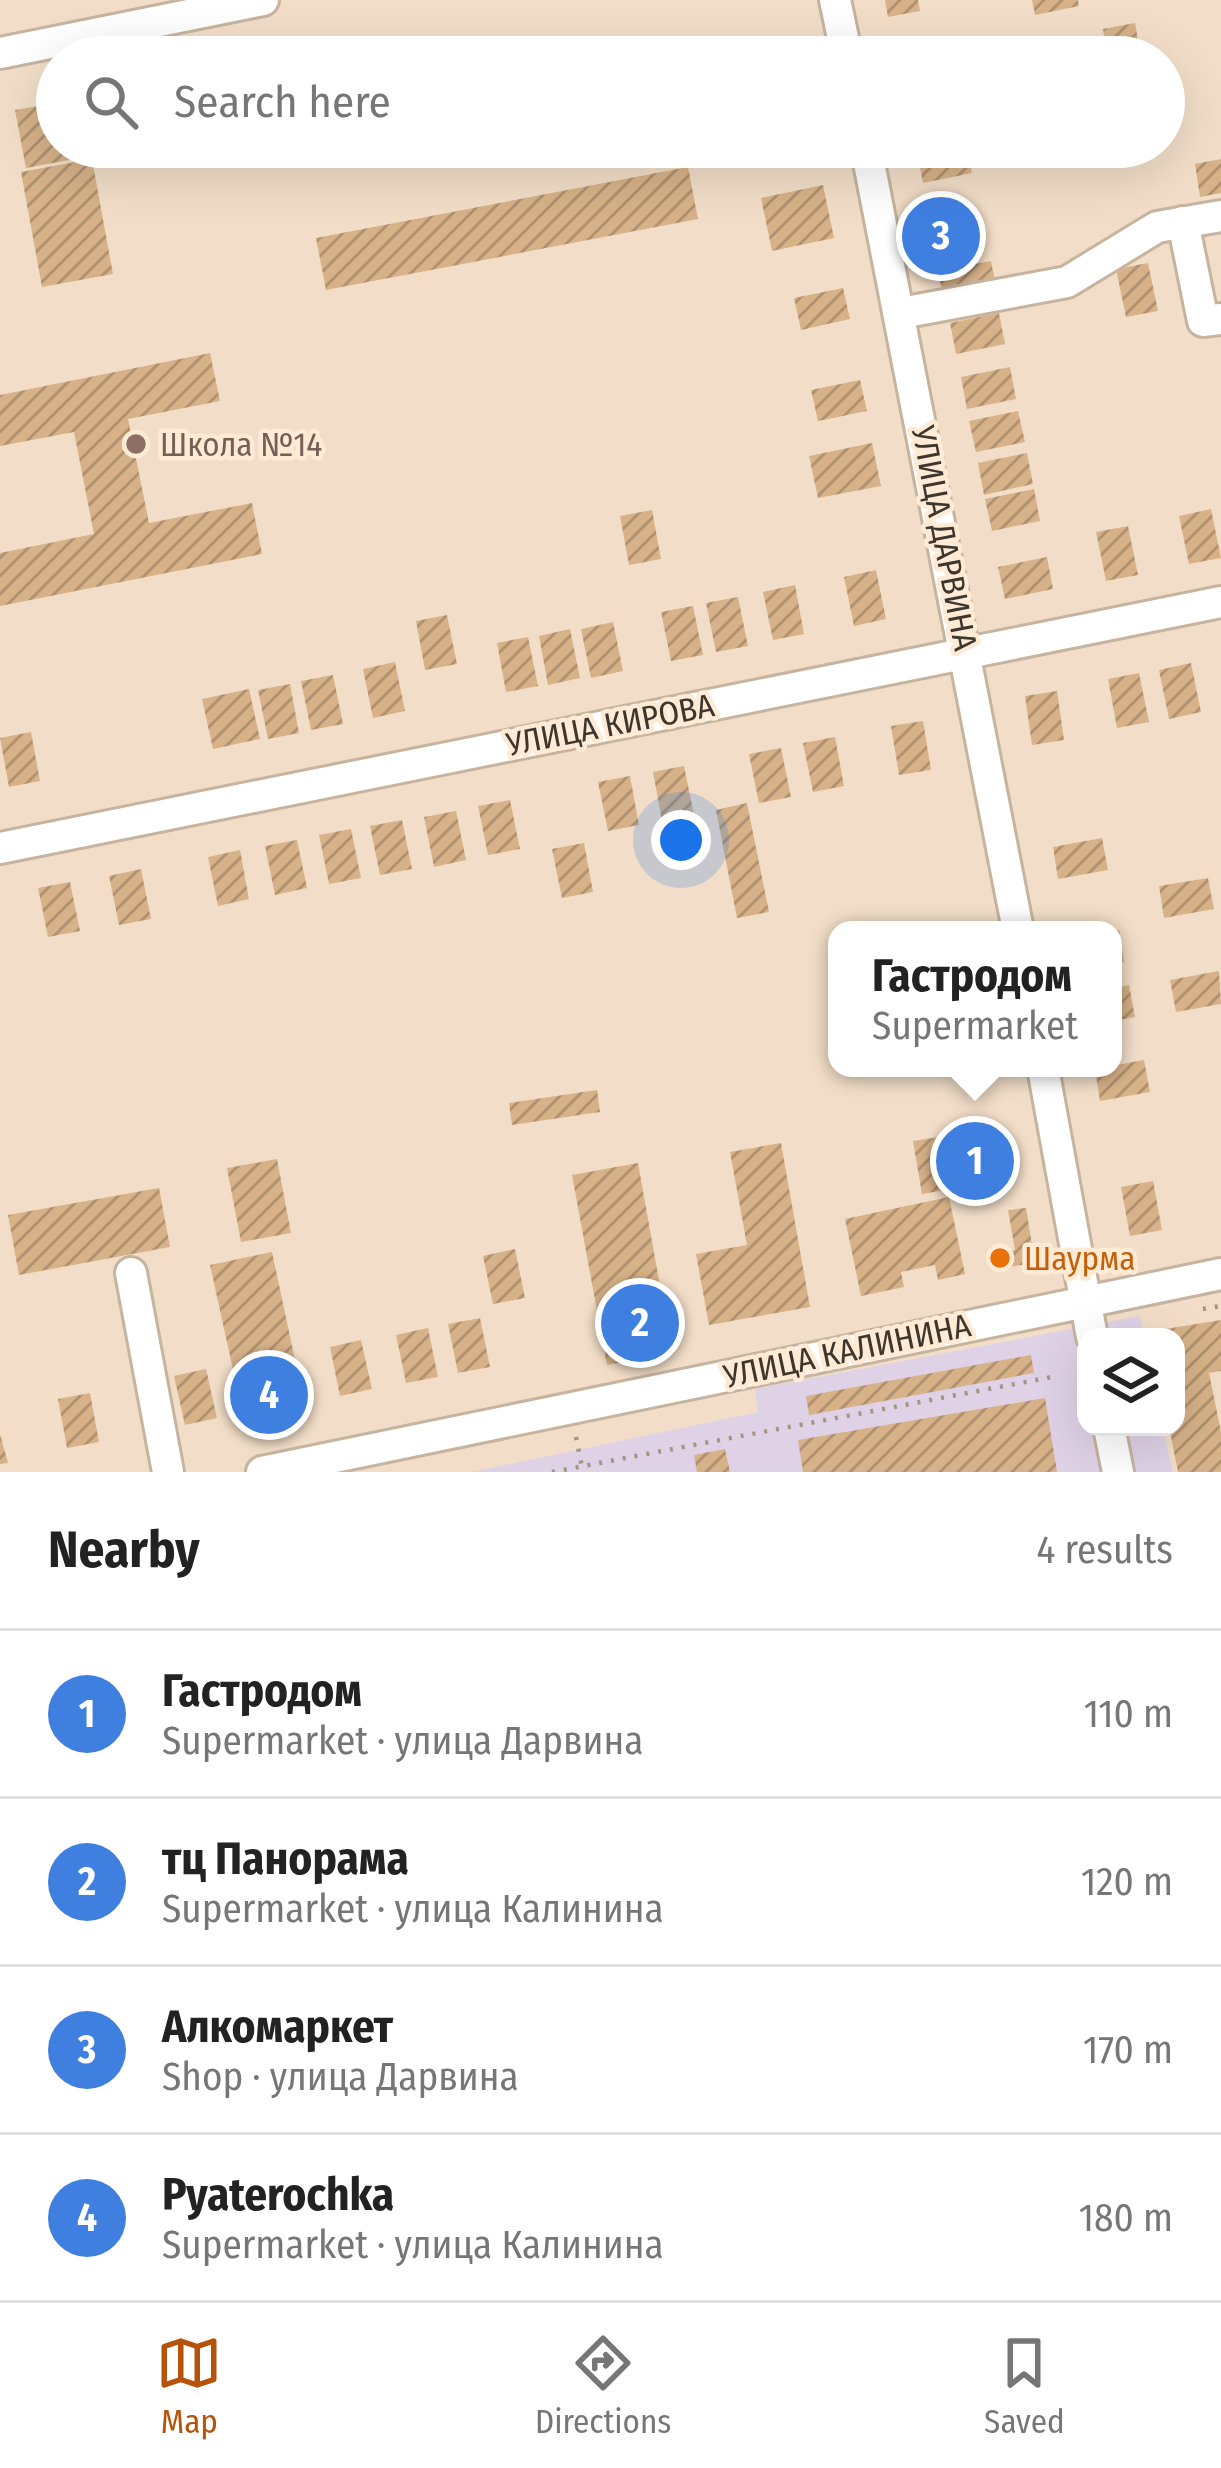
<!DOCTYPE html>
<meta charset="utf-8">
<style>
:root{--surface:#fff;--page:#f6f6f6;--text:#222;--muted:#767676;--line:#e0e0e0;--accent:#b45309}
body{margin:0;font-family:"Fira Sans Condensed",sans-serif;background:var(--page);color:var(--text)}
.controls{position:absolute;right:36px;bottom:36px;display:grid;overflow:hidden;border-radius:24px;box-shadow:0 12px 48px #0002}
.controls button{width:108px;height:108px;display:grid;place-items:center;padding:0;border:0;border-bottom:3px solid var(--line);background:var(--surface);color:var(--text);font:60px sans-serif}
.you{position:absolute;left:681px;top:840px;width:42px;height:42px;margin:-30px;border:9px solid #fff;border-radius:50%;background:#1a73e8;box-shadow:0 0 0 18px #1a73e833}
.badge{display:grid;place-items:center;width:78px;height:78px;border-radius:50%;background:var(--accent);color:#fff;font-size:39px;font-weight:700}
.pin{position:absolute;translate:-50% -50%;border:6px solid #fff;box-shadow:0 3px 12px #0006}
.popup{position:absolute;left:828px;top:921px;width:294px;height:156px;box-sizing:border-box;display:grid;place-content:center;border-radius:24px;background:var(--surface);filter:drop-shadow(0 3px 9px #0005);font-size:39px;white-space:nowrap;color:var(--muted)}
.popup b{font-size:45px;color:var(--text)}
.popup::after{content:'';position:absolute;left:50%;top:100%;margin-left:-24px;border:24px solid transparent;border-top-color:var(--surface)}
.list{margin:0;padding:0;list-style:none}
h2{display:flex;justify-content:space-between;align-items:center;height:156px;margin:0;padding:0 48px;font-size:51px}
h2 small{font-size:39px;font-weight:400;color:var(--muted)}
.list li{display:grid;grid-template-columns:78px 1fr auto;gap:36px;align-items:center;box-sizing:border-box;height:168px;padding:0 48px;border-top:3px solid var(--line)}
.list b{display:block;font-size:45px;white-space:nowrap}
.list p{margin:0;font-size:39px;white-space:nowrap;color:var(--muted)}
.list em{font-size:39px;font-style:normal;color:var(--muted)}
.icon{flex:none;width:66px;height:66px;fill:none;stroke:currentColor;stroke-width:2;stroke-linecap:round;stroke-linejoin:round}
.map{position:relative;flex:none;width:1221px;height:1472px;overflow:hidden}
.search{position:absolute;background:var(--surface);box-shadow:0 12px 48px #0002;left:36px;right:36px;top:36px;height:132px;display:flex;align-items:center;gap:30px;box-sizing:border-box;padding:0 42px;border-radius:66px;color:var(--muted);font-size:45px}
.sheet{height:828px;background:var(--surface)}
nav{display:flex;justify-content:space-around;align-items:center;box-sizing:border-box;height:168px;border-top:3px solid var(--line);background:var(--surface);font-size:33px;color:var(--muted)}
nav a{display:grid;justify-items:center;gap:6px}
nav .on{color:var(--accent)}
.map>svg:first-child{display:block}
.commercial{fill:#dfd2e6}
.building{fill:url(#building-hatch)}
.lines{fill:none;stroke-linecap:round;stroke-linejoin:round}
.minor-casing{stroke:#c6b49f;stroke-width:36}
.path{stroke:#a39484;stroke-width:4.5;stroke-dasharray:3 9;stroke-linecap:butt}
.minor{stroke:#fff;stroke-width:30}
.education-dot{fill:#8d6e63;stroke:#ffebd5;stroke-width:4.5}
.food-dot{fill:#e8710a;stroke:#ffebd5;stroke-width:4.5}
.labels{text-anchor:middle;stroke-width:9;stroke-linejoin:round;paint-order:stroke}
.education-label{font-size:33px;fill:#785e54;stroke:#ffebd5;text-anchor:start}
.street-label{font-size:33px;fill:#3d362d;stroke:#ffebd5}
.food-label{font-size:33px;fill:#c56008;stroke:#ffebd5;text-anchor:start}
</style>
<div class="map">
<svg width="1221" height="1472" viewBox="0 0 1221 1472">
<defs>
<pattern id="building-hatch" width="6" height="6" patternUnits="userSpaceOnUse" patternTransform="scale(3)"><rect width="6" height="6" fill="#d7b288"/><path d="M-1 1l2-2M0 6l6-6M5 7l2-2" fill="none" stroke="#b09270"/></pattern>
</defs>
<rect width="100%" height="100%" fill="#f2dec8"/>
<polygon class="commercial" points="1140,1316 1145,1337 1086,1337 1086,1427 1163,1427 1173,1472 472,1472 758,1412 755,1389"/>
<g class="building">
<polygon points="885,0 918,0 920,11 888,17"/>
<polygon points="1032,0 1078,0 1079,6 1035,15"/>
<polygon points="1135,23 1141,57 1108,57 1103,29"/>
<polygon points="57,103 57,147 129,149 26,168 15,110"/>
<polygon points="765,147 816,147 818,157 769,167"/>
<polygon points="916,147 967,147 972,173 923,183"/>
<polygon points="92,159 113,274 42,287 21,172"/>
<polygon points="1221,159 1221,193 1200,197 1195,164"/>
<polygon points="688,167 698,219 326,290 316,238"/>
<polygon points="823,185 834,238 772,251 761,198"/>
<polygon points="961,206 970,255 938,261 929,212"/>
<polygon points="991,261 995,281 942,291 938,271"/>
<polygon points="1148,263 1158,311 1126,317 1116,269"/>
<polygon points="843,288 850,319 801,330 794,298"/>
<polygon points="999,313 1005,344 956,354 950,323"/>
<polygon points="210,353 220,401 128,419 149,523 252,503 262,554 0,606 0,553 94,534 74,432 0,446 0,395"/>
<polygon points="1010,367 1016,399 967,409 961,377"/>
<polygon points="860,380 867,411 818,421 811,390"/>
<polygon points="1018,411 1025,442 976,452 969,421"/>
<polygon points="872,443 881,486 818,498 809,456"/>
<polygon points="1027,453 1033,484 984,495 978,463"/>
<polygon points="1034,489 1040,521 992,531 985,499"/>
<polygon points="1211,509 1221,558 1189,564 1179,516"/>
<polygon points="652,510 661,559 629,565 620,516"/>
<polygon points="1128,526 1138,575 1106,581 1096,532"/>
<polygon points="1047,557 1053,589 1005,599 998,567"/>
<polygon points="876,570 886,619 854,626 844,577"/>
<polygon points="795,585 804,634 773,640 763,592"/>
<polygon points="738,597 748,646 716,652 706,603"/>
<polygon points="693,606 703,655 671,661 661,612"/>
<polygon points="447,615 457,664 425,670 416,621"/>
<polygon points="613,622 623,671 591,678 581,629"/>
<polygon points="570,629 580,678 548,685 539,636"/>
<polygon points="528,637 538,686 506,692 497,643"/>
<polygon points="395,662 405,711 373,718 363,669"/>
<polygon points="1191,663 1201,712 1169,719 1159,670"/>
<polygon points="1139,673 1149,722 1117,728 1108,679"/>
<polygon points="333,675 343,724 311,730 301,681"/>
<polygon points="290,684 299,733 268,739 258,690"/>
<polygon points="249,689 260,739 213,749 202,699"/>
<polygon points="1057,691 1064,740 1032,745 1025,696"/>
<polygon points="923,721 931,770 899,775 891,726"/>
<polygon points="31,732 40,781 9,787 0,738"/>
<polygon points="835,737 844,786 813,792 803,743"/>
<polygon points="781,748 791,797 759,803 749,754"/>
<polygon points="684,766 694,815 662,821 653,772"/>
<polygon points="630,776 639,825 608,831 598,782"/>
<polygon points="510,800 520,849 488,855 478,806"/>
<polygon points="747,803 769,912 737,918 716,810"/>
<polygon points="456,811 466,860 434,867 424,817"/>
<polygon points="402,820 412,869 380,875 370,826"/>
<polygon points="351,829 361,878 329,884 319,835"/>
<polygon points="1102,838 1108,870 1058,879 1053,847"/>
<polygon points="297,840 307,888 275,895 265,846"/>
<polygon points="584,843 593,892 562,898 552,849"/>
<polygon points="240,850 249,899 218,906 208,857"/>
<polygon points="141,869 151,919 119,925 109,876"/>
<polygon points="1208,878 1214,909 1164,918 1159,886"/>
<polygon points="70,882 80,931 48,937 38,888"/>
<polygon points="1119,930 1124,962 1113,964 1113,931"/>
<polygon points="1219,971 1221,1004 1176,1012 1170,980"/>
<polygon points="1129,985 1135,1017 1113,1021 1113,988"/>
<polygon points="1144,1060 1150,1092 1100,1101 1095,1069"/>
<polygon points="597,1090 600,1112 512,1125 509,1103"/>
<polygon points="983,1130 992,1182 922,1194 913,1141"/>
<polygon points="781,1143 810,1307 709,1325 696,1254 747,1245 730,1152"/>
<polygon points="277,1159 291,1233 241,1242 227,1168"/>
<polygon points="638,1163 672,1353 607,1365 572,1175"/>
<polygon points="1153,1181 1162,1230 1130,1236 1121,1187"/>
<polygon points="159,1188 170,1247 19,1275 8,1215"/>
<polygon points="949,1197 965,1274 938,1280 935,1265 901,1272 904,1287 861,1296 845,1219"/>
<polygon points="1026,1208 1035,1263 994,1269 992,1254 1015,1250 1008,1210"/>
<polygon points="515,1249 525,1298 493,1304 483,1256"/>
<polygon points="272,1252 304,1402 243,1415 210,1265"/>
<polygon points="480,1318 490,1367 458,1373 448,1324"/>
<polygon points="1221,1320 1221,1371 1209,1373 1221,1432 1221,1472 1178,1472 1169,1427 1176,1427 1176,1337 1154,1337 1153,1331"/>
<polygon points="428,1328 438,1377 406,1383 396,1335"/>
<polygon points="361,1340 372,1389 340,1396 330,1347"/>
<polygon points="1031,1355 1034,1373 809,1415 806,1396"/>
<polygon points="206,1369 217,1418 185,1425 174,1376"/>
<polygon points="90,1393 99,1442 67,1448 58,1399"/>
<polygon points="1045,1398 1057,1472 803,1472 798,1440"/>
<polygon points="0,1434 8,1463 0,1464"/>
<polygon points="725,1449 730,1472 697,1472 694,1455"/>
</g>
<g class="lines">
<g class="minor-casing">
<g id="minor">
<polyline points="835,0 847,57"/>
<polyline points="0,53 263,0"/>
<polyline points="866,147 1018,930"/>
<polyline points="1183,222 1203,321 1221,319"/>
<polyline points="901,313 1067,282 1157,227 1221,216"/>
<polyline points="0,848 1221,602"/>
<polyline points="1043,1068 1092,1337"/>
<polyline points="131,1273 168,1472"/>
<polyline points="1109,1427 1118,1472"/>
<polyline points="262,1472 1221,1274"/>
</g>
</g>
<g class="path">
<polyline points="1203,1309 1221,1306"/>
<polyline points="576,1437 583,1472"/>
<polyline points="552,1472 1057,1376"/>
</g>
<use href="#minor" class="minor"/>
</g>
<circle class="education-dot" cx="136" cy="444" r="12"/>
<circle class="food-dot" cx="1000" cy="1258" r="12"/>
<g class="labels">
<g class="education-label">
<text x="160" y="456">Школа №14</text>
</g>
<g class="street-label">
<text transform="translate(945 538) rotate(79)" y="12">УЛИЦА ДАРВИНА</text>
<text transform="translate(610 724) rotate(-11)" y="12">УЛИЦА КИРОВА</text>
<text transform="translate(847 1350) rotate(-12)" y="12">УЛИЦА КАЛИНИНА</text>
</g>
<g class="food-label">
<text x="1024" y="1270">Шаурма</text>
</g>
</g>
</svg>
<div class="controls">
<button><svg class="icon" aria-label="layers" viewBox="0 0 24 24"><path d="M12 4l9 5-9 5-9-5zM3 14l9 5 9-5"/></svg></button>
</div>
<div class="you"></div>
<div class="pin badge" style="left:975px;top:1161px;background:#3f7fe0">1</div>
<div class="popup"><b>Гастродом</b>Supermarket</div>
<div class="pin badge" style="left:640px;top:1323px;background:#3f7fe0">2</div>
<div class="pin badge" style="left:941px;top:236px;background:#3f7fe0">3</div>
<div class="pin badge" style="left:269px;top:1395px;background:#3f7fe0">4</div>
<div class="search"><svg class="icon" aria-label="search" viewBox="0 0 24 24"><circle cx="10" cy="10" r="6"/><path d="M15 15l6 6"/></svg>Search here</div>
</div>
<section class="sheet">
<h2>Nearby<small>4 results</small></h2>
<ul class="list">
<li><span class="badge" style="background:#3f7fe0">1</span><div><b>Гастродом</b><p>Supermarket · улица Дарвина</p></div><em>110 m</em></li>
<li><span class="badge" style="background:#3f7fe0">2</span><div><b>тц Панорама</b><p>Supermarket · улица Калинина</p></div><em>120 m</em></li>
<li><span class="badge" style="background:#3f7fe0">3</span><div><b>Алкомаркет</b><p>Shop · улица Дарвина</p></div><em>170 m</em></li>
<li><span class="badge" style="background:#3f7fe0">4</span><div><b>Pyaterochka</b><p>Supermarket · улица Калинина</p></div><em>180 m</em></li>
</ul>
</section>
<nav>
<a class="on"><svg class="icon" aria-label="map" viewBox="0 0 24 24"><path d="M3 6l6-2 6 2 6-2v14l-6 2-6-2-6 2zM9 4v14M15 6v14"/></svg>Map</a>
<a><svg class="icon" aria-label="directions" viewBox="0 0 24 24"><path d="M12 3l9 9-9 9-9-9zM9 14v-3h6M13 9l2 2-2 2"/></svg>Directions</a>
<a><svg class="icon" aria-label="saved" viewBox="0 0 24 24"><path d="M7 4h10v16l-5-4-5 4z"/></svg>Saved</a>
</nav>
